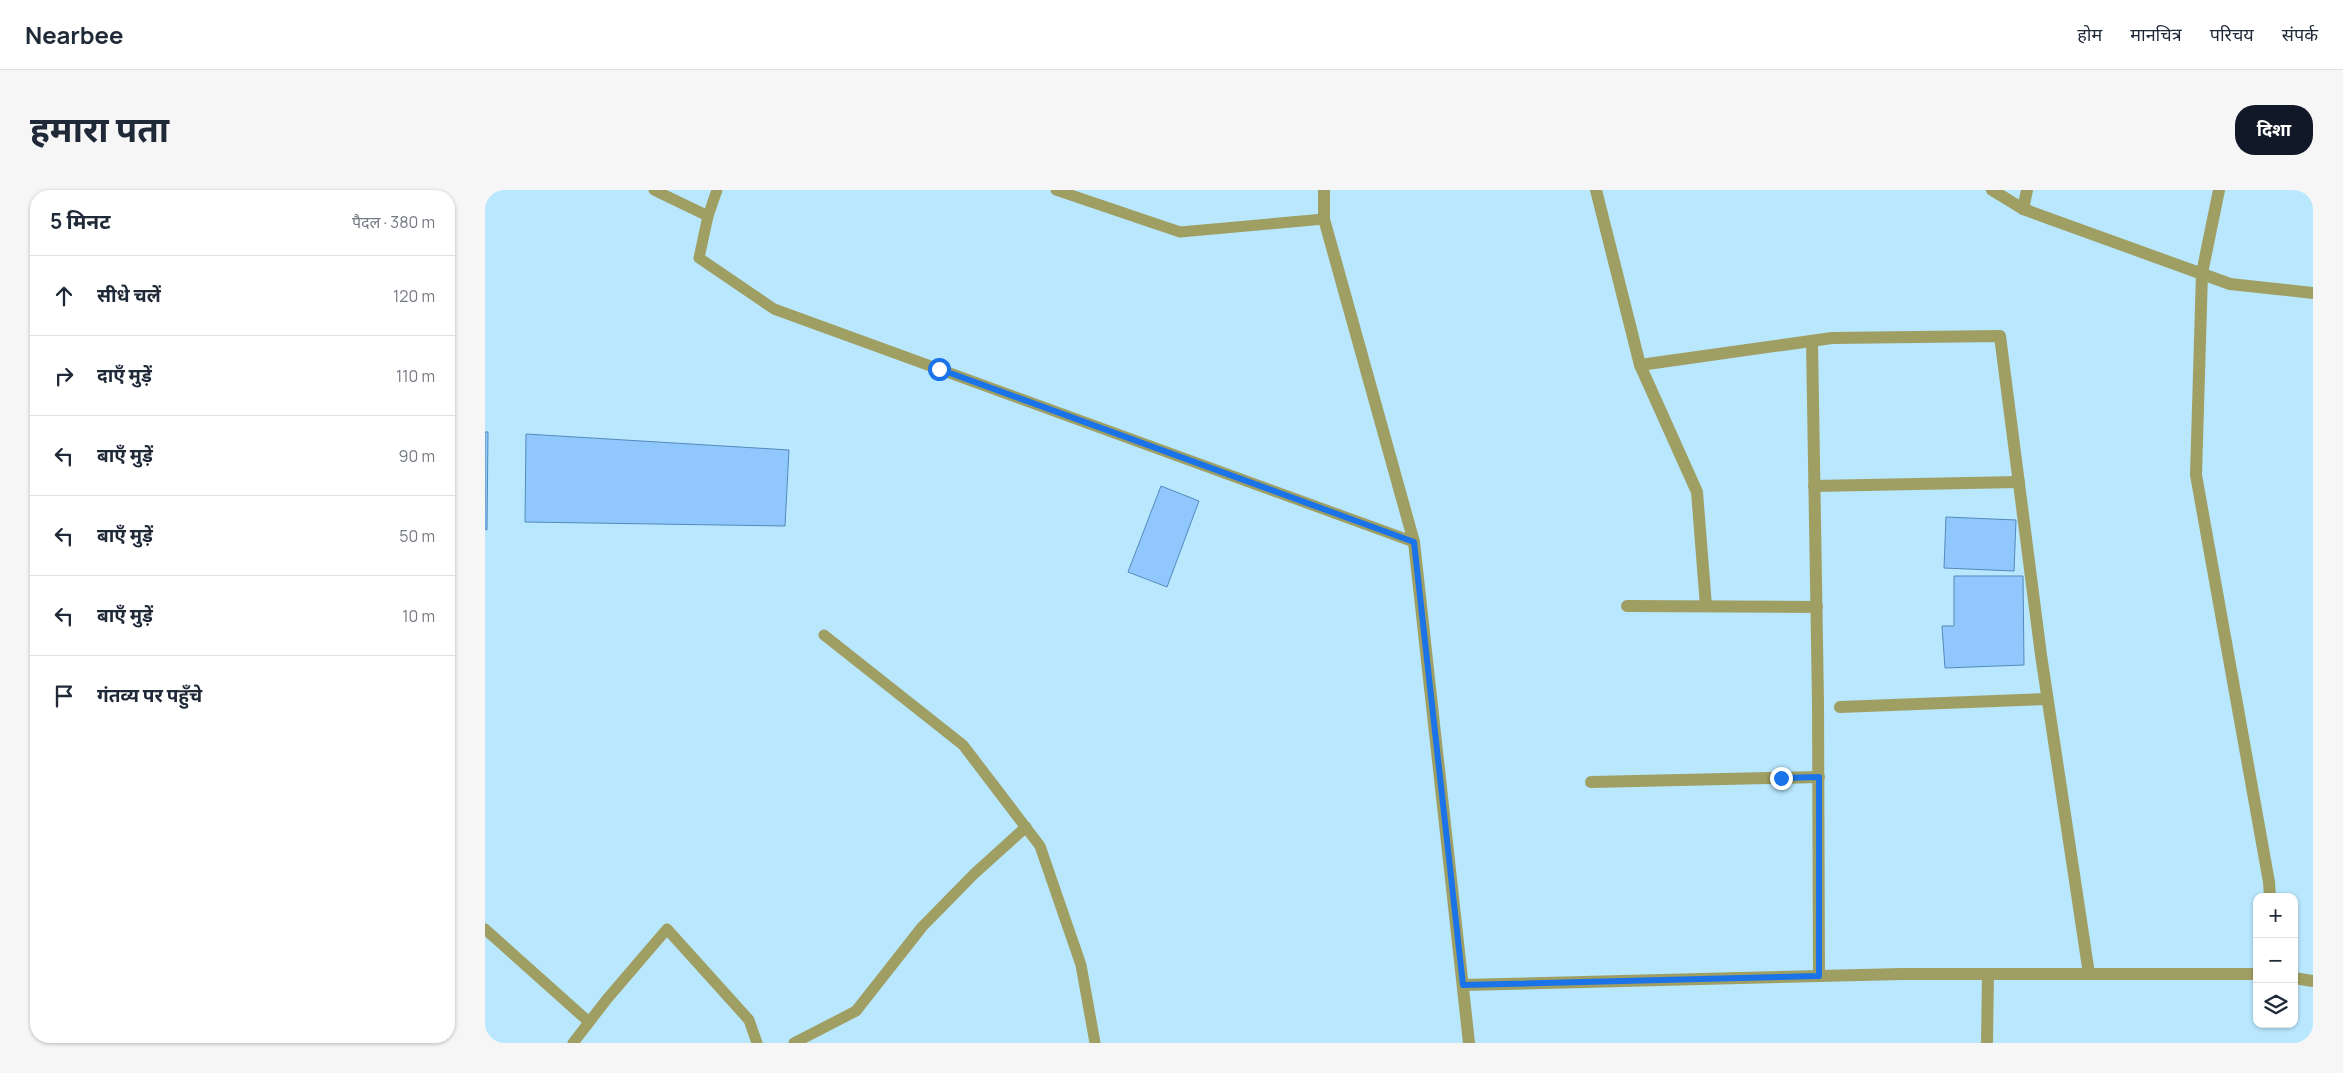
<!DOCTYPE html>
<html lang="hi">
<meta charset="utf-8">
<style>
:root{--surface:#fff;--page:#f6f6f7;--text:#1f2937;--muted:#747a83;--line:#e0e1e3;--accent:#111827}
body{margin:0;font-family:Manrope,"Noto Sans Devanagari",sans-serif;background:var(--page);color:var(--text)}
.controls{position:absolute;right:15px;bottom:15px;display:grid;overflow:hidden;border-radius:10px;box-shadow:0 1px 4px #0004}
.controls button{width:45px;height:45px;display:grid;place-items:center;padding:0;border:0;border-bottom:1px solid var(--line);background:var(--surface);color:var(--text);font:25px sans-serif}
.stop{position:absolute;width:15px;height:15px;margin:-11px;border:4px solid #1a73e8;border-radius:50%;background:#fff}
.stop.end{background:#1a73e8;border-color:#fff;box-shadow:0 1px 5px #0008}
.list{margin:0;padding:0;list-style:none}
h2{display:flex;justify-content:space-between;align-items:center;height:65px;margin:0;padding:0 20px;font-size:21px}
h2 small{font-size:16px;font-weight:400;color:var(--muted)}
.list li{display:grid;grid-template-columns:32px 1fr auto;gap:15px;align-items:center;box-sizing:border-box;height:80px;padding:0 20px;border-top:1px solid var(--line)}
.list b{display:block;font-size:19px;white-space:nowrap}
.list em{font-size:16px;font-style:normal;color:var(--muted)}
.icon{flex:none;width:28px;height:28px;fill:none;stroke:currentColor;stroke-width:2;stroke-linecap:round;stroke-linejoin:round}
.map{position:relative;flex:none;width:1828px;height:853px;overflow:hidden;border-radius:20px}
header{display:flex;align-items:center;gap:30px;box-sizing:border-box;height:70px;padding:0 25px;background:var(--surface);border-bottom:1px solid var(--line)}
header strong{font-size:24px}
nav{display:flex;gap:28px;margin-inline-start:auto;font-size:18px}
.intro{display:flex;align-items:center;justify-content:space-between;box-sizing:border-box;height:120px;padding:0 30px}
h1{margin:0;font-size:35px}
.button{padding:12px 22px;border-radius:20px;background:var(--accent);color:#fff;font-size:18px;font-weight:700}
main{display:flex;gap:30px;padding:0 30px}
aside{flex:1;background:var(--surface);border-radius:20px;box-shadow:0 1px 4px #0004}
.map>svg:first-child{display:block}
.building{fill:#90c8fd;stroke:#5489bb}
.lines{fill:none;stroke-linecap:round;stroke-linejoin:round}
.service{stroke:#a09f63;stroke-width:11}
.minor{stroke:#a09f63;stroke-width:12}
.route{stroke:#1a73e8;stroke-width:6}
</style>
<header>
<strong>Nearbee</strong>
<nav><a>होम</a><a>मानचित्र</a><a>परिचय</a><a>संपर्क</a></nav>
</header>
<div class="intro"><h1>हमारा पता</h1><a class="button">दिशा</a></div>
<main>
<aside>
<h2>5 मिनट<small>पैदल · 380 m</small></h2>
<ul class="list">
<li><svg class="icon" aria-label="ahead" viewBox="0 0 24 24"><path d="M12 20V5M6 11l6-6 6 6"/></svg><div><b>सीधे चलें</b></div><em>120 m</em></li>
<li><svg class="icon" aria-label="right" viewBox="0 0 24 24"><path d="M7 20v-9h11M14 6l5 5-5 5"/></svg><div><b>दाएँ मुड़ें</b></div><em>110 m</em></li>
<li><svg class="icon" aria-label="left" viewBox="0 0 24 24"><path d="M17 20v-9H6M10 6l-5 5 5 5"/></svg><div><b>बाएँ मुड़ें</b></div><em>90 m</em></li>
<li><svg class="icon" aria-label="left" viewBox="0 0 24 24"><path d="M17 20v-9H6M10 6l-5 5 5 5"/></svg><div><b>बाएँ मुड़ें</b></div><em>50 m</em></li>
<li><svg class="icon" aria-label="left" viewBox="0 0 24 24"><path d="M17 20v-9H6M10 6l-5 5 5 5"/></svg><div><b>बाएँ मुड़ें</b></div><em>10 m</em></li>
<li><svg class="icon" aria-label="arrive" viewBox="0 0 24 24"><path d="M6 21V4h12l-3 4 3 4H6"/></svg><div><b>गंतव्य पर पहुँचे</b></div></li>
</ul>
</aside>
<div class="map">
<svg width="1828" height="853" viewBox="0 0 1828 853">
<rect width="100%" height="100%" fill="#b9e7fd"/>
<g class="building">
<polygon points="0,242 3,242 2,340 0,339"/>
<polygon points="41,244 304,260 300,336 40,332"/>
<polygon points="676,296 714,311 682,397 643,382"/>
<polygon points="1461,327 1531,330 1529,381 1459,378"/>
<polygon points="1469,386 1538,386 1539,475 1460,478 1457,436 1469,436"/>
</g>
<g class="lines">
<g class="service">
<polyline points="169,0 223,26"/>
<polyline points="232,0 223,26 214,68 289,119 929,352"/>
<polyline points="571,0 695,42 839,29"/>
<polyline points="339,445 478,555 555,656 596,775 610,853"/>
<polyline points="0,739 104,832"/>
<polyline points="88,853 122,809 182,739 264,830 272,853"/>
<polyline points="309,853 371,821 437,737 489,684 541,637"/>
</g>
<g class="minor">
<polyline points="839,0 839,29 929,352 984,853"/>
<polyline points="1111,0 1155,175 1212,302 1221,416"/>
<polyline points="1507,0 1538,19 1745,94 1828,103"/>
<polyline points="1734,0 1717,83 1711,285 1784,692 1785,707"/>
<polyline points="1538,19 1542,0"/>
<polyline points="1327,151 1333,512 1334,786"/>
<polyline points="1155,175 1347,148 1515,146 1556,465 1604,784"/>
<polyline points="1329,296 1534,292"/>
<polyline points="1142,416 1332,417"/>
<polyline points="1355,517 1562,509"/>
<polyline points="1106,592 1334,587"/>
<polyline points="1809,788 1828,791"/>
<polyline points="978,795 1417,784 1772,784"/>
<polyline points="1502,853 1503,784"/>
</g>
</g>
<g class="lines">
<polyline class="route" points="454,179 929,352 978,795 1334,786 1334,587 1296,588"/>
</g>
</svg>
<div class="controls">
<button>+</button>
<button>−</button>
<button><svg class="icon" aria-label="layers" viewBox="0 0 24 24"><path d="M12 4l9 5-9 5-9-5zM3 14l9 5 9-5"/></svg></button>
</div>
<div class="stop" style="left:454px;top:179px"></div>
<div class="stop end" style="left:1296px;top:588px"></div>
</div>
</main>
